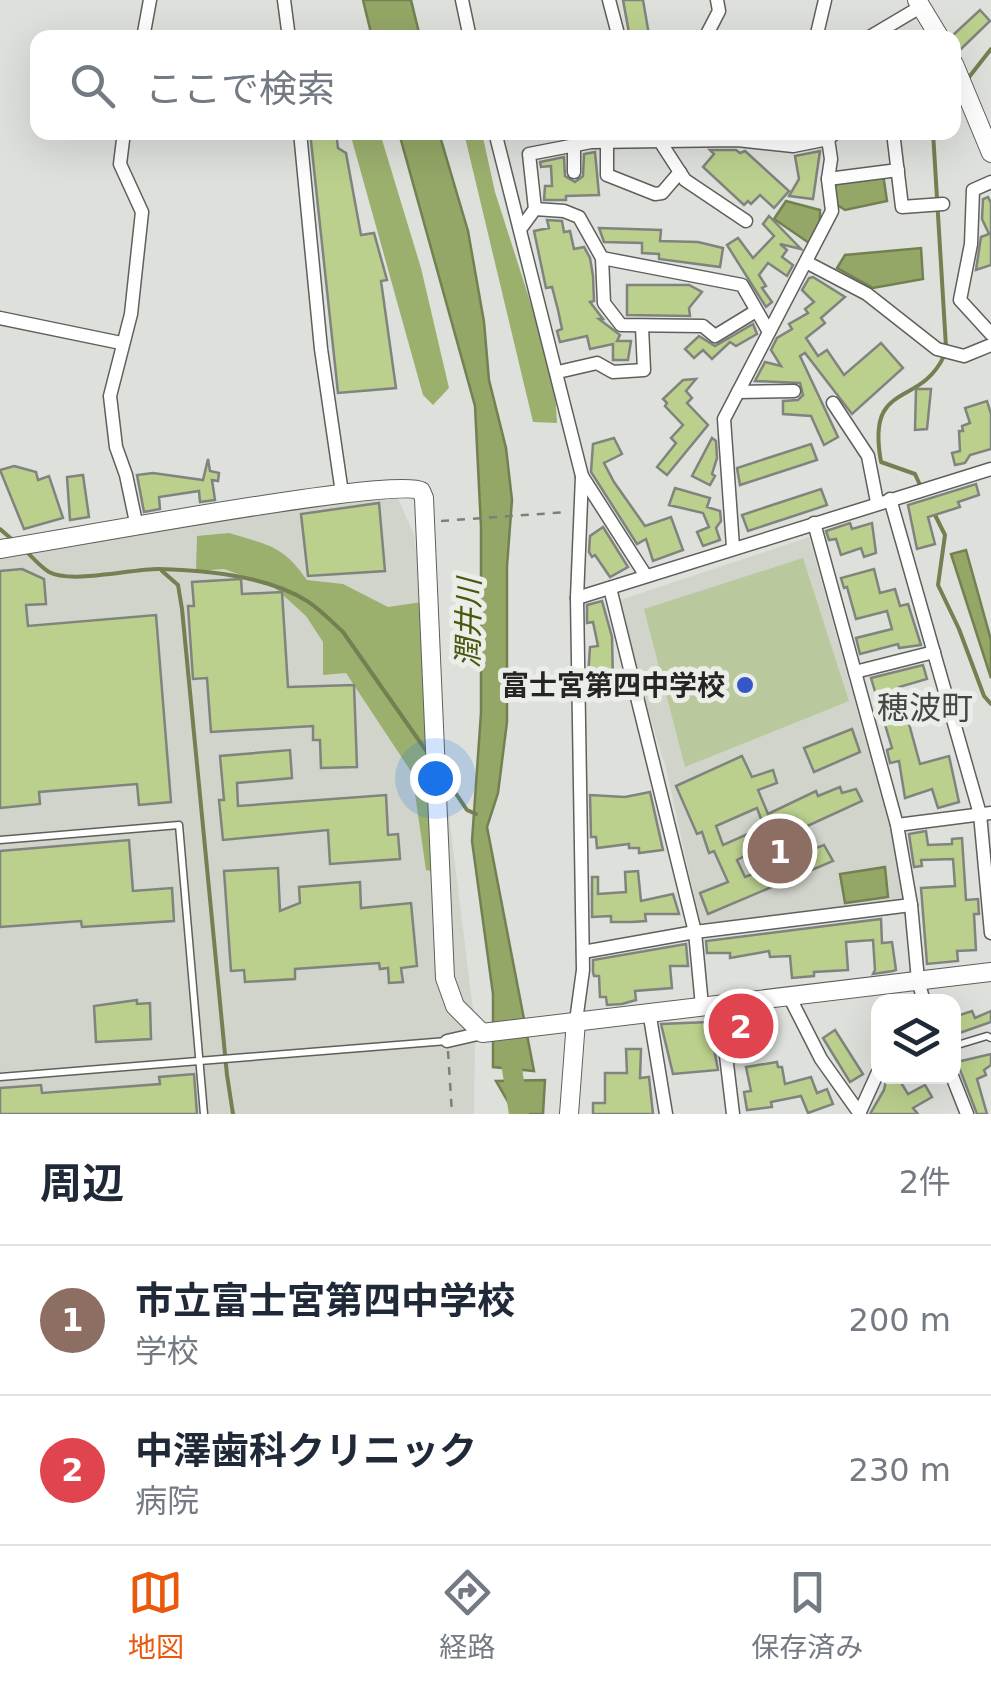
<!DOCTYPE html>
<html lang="ja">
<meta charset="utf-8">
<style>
:root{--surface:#fff;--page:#f6f6f7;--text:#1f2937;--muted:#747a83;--line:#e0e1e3;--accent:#ea580c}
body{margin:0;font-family:"DejaVu Sans","Noto Sans JP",sans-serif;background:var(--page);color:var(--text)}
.controls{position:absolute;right:30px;bottom:30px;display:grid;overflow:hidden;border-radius:20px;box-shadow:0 10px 40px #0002}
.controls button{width:90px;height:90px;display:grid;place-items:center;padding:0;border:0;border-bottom:2px solid var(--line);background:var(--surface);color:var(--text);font:50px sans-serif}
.you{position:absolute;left:435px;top:778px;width:35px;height:35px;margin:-25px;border:8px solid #fff;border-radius:50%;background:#1a73e8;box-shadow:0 0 0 15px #1a73e833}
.badge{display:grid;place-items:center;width:65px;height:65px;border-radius:50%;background:var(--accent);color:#fff;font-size:32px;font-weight:700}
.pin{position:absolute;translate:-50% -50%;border:5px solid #fff;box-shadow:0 2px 10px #0006}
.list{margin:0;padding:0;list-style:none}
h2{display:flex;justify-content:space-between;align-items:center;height:130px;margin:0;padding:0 40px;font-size:42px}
h2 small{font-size:32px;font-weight:400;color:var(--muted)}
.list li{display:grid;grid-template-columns:65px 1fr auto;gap:30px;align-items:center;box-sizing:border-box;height:150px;padding:0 40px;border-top:2px solid var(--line)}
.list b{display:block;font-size:38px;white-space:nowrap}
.list p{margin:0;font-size:32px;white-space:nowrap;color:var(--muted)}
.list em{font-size:32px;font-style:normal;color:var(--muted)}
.icon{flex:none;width:55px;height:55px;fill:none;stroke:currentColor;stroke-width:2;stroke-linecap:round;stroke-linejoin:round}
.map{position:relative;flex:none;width:991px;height:1114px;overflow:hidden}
.search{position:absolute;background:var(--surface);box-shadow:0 10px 40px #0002;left:30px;right:30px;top:30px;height:110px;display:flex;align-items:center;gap:25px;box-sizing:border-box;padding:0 35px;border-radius:20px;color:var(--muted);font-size:38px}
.sheet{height:430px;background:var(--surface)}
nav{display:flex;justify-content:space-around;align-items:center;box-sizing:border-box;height:140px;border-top:2px solid var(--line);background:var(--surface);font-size:28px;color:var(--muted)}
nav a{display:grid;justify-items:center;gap:5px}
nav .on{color:var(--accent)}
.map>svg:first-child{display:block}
.built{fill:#d0d4ca}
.green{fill:#bac89e}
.forest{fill:#9cb06e}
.water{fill:#94a766;stroke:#738052;stroke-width:2.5}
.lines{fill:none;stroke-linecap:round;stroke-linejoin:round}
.stream{stroke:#738052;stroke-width:4}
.river{stroke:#94a766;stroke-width:20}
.building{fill:#bbd08d;stroke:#81837e;stroke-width:2.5;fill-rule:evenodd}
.lane-casing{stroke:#5f605c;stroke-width:9}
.street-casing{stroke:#5f605c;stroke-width:15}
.secondary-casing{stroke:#5f605c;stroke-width:20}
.path{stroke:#7d7f7b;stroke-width:2.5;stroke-dasharray:8 8;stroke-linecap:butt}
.lane{stroke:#fff;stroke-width:6}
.street{stroke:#fff;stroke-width:12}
.secondary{stroke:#fff;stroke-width:18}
.poi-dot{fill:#3458c8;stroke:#ebede8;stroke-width:4}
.labels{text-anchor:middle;stroke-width:10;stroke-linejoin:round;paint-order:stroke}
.poi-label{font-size:28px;font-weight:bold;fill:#252624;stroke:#ebede8;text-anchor:end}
.water-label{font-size:30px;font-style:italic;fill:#47580f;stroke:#ebede8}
.quarter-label{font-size:32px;fill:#454743;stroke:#ebede8}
</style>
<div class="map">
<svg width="991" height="1114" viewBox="0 0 991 1114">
<rect width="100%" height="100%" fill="#dee0db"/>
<g class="built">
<polygon points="396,494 414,535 475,1025 474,1114 0,1114 0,557"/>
<polygon points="809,537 911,905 700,923 666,768 614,602"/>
</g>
<polygon class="green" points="803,558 849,701 685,767 644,609"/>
<g class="forest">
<polygon points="350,133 380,133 421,268 449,388 433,405 423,395"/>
<polygon points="464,133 482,133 495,192 554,376 557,423 533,422"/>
<path d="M229,533C268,545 283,545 307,580L343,584L388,607L422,602L436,872L426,870L412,773L346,673L323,675V642L306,616L274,587L224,569L196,571L197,536Z"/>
</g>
<g class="water">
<polygon points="363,0 411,0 420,37 372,37"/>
<polygon points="399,133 439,133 468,231 484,322 489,380 506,448 512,500 507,566 507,722 498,793 487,827 534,1071 493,1067 493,994 472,841 481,713 481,527 475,406"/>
<polygon points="883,174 887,201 845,210 836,204 833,181"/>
<polygon points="786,201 820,210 820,228 812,245 774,219"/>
<polygon points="921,248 923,279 873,288 837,268 845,255"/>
<polygon points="966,550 991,640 991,678 951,554"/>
<polygon points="885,867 888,897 845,903 840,874"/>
<polygon points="545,1080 543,1114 515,1114 496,1081"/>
</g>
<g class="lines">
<g class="stream">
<polyline points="966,81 991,49"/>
<polyline points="933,132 946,347"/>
<path d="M920,485L915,474L881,462C866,379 919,409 944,356"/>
<polyline points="933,511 945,535 938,585 959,629 984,696 991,704"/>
<polyline points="0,529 15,542"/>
<path d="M26,551C33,558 41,567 49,572C71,584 131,569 158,569C207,570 267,576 307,601C321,610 331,621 343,632L427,752"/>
<polyline points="162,571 178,585 182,609 227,1075 233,1114"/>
<polyline points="444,776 467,810 476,814"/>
</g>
<polyline class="river" points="508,1043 519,1114"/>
</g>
<g class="building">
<polygon points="623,0 643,0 649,35 630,38"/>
<polygon points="980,10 990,21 961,49 952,36"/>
<polygon points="310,132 336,132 338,148 346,153 361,235 374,233 387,280 381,281 396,388 338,393"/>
<polygon points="710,150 736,150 740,153 745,151 789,191 774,208 760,195 751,204 748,201 744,205 703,167 714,154"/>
<polygon points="820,151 813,199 789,196 799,179 795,156"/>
<polygon points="595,152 599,195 566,196 566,200 544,200 545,186 552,186 551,166 541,167 540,162 564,157 565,176 575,182 583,176 584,154"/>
<polygon points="988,197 991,203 991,265 976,270 981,237 989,234 982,219 983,199"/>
<polygon points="769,216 801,249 780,244 787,250 782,257 793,265 787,276 768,263 759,275 766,286 762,288 772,302 766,307 727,245 738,238 753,258 774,236 763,224"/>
<polygon points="547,220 562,221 564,232 570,231 574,249 584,247 590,258 593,276 594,301 590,302 603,319 599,319 620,335 617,341 631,341 628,360 613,360 613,344 590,349 587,336 560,342 557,331 562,329 558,310 552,287 546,288 534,231 549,228"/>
<polygon points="599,228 661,230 660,241 698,242 723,248 720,267 659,259 659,254 642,253 642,243 604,242"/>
<polygon points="813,277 845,297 821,318 825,323 806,338 818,356 827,350 844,375 881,343 903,368 852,414 805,353 800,356 838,437 824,445 811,416 783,414 783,401 798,400 803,395 800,383 755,381 765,362 781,366 771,350 777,338 792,329 789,324 808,313 805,309 814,302 802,290 809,278"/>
<polygon points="627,285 689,285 702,292 689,308 690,316 627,315"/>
<polygon points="753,324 757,334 736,346 730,342 712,359 703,350 694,358 685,349 699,336 715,346"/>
<polygon points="696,379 686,391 692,398 687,403 708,425 667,475 657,467 676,443 671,438 683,425 665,406 667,403 663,399 683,380"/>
<polygon points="916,389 931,389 927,429 915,430"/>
<polygon points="987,401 991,414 991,449 970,455 965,463 955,465 952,453 960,451 959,431 963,431 962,426 970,423 965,408"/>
<polygon points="614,438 622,454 604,463 614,482 645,526 671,517 683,550 653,561 646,539 637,544 591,472 593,444"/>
<polygon points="712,438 716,441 717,458 712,474 715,476 710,485 692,476"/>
<polygon points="811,444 817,460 740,485 737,468"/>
<polygon points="208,459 210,471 219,473 218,481 212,480 215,500 200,502 199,491 159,497 160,509 144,512 137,475 153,473 203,480"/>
<polygon points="14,466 36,472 38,480 49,476 63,518 24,529 0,470"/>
<polygon points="83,475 89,517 70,520 67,477"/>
<polygon points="976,484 979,495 958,502 960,507 928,517 935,544 917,549 908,505"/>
<polygon points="675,488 710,498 707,507 720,511 721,521 716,528 720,540 703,546 697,532 709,527 703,513 669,505"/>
<polygon points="821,489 827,505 748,531 742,515"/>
<polygon points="379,503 385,571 308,576 301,514"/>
<polygon points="850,523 852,529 872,523 876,553 864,557 861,548 841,555 836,539 829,540 826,531"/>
<polygon points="603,527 628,567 610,577 595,555 592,557 589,552 590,536"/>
<polygon points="22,569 44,579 46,604 26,605 28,626 156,615 171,802 139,805 137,784 39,792 40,804 0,808 0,571"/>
<polygon points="874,569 880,593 895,589 900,606 908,604 921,645 899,648 898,644 860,654 856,638 892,629 887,611 856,619 847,587 844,588 841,578"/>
<polygon points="241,579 242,594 282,592 288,687 354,685 357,767 321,768 320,740 313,740 313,726 211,732 207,678 193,679 188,606 194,606 192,582"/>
<polygon points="602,601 612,637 613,682 621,682 621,694 613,697 596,698 596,676 588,677 590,647 598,646 593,622 587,623 587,605"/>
<polygon points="923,665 927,679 899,687 920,764 949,756 959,802 938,808 932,789 905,798 899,761 890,763 887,750 892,748 871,678"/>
<polygon points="852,729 860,752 814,772 804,748"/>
<polygon points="290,750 292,778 237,783 238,806 386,795 388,835 398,834 400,859 330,864 328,830 223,840 219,800 224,800 220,756"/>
<path d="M742,756L752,777L773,770L777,783L758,790L768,814L816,791L818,796L840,787L842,793L856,789L862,801L792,833L800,854L824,845L833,861L708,914L700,893L728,882L714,851L709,853L702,832L697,834L676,786ZM757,808L764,827L723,845L716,826ZM771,843L779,864L745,877L737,860Z"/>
<polygon points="650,792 663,850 639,853 639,848 629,848 629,844 597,848 596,837 591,837 590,795 625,797"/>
<polygon points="926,831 928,845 952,844 952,839 962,838 966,900 978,899 979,914 974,914 976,950 957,951 958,961 927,964 921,888 955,886 953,859 921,860 922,866 914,867 909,834"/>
<polygon points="129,840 133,891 172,888 174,921 82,927 81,921 0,927 0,851"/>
<polygon points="278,868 280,911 300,903 299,887 360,882 361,908 411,903 417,966 401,968 403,982 389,983 388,968 380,969 379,963 295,969 295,979 245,982 244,970 231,971 224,871"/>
<polygon points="638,871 641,901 673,894 679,914 645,914 646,921 632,922 611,922 611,916 592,917 592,877 598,877 598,894 626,892 625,872"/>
<polygon points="881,919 882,943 892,942 896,970 893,971 873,974 875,970 873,940 846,942 848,970 814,972 814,976 792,978 790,956 770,957 769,951 730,958 730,953 707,953 706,941"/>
<polygon points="686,944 688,966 670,966 672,988 635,991 636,1000 622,1004 607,1005 606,997 600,997 599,976 594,976 593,972 593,960"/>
<polygon points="137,1000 137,1004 150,1003 151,1039 96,1042 94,1006"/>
<polygon points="972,1011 975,1018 991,1011 991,1022 954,1035 954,1017"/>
<polygon points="709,1022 718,1070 673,1074 661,1024"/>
<polygon points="835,1030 863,1074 850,1082 823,1038"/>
<polygon points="626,1049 641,1049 640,1078 649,1077 653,1114 593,1114 593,1103 605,1103 605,1073 627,1073"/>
<polygon points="991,1054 991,1065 984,1070 986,1075 977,1079 987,1114 977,1114 957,1062"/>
<polygon points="777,1062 778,1067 782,1067 785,1084 811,1077 817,1093 827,1089 833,1104 808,1113 801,1096 771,1102 772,1107 747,1110 744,1092 751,1091 746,1067"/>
<polygon points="194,1074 197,1114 0,1114 0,1088 41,1085 42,1093 160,1084 159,1077"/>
<polygon points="887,1076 897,1076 908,1094 925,1085 932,1097 913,1108 918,1114 870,1114 884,1090"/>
</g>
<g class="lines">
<g class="lane-casing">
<g id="lane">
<polyline points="0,840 179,825 204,1114"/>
<polyline points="954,1046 987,1036 991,1038"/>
<polyline points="0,1077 447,1041"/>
</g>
</g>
<g class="street-casing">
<g id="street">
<polyline points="284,0 289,38"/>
<polyline points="462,0 470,38"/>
<polyline points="609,0 619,38"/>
<polyline points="143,38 150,0"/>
<polyline points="705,38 719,11 717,0"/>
<polyline points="816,38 825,0"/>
<polyline points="868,38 922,6"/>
<polyline points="124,132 120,164 142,212 131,314 110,396 116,447 126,475 137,527"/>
<polyline points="300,132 321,349 342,493"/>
<polyline points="495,132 582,476 577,598 583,970 576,1021"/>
<polyline points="893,132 902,207 943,204"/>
<polyline points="828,139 831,159 828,179 898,170"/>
<polyline points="607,142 607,175 655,194 662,193 680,172"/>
<polyline points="661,143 685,180 746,221"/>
<polyline points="574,145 574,172"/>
<polyline points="991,182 973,190 971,244 960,300 991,334"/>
<polyline points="535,209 529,154 591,142 737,140 793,146 828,139 836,132"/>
<polyline points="521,228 535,209 564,211 579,217 602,258 604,303 621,325 703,326 715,336 756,311"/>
<polyline points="602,258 742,285 769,332"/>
<polyline points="806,262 867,294 937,349 964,356 991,345"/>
<polyline points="0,318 121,343"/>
<polyline points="558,372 597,363 613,372 644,370 642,327"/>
<polyline points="738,392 794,391"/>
<polyline points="833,403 868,456 877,502"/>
<polyline points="582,476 646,576"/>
<polyline points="890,499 980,814 991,933"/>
<polyline points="814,523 897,825 911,905 918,980 924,1002"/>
<polyline points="733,547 724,419 832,211 828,179"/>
<polyline points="610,588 695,932 702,1006"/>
<polyline points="577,598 991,469"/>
<polyline points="855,672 934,652"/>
<polyline points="897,825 991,813"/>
<polyline points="583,952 695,932 911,905"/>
<polyline points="790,998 821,1059 860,1114"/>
<polyline points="720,1005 733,1114"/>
<polyline points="649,1011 666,1114"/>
<polyline points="447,1041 482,1033"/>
<polyline points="952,1076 967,1114"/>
<polyline points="859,1114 878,1072"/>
</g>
</g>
<g class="secondary-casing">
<g id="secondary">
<polyline points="917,0 940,38"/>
<polyline points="954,64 991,153"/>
<path d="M0,549C56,541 395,476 421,491L424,498L445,978L455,1006L482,1033L991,972"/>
<polyline points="569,1114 576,1021"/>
</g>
</g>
<g class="path">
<polyline points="441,521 568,512"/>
<polyline points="448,1051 452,1114"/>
</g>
<use href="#lane" class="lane"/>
<use href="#street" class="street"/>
<use href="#secondary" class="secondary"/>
</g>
<circle class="poi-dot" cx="745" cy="685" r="10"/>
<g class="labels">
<g class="poi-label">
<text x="725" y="695">富士宮第四中学校</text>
</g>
<g class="water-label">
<text transform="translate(469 623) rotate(-89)" y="10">潤井川</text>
</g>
<g class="quarter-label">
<text x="925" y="719">穂波町</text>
</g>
</g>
</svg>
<div class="controls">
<button><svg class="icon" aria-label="layers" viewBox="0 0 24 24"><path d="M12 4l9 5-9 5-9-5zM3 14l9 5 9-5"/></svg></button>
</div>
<div class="you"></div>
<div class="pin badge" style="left:780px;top:851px;background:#8d6e63">1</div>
<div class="pin badge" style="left:741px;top:1026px;background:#e0444e">2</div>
<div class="search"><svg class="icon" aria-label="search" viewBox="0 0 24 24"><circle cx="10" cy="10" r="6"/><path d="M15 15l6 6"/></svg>ここで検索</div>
</div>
<section class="sheet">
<h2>周辺<small>2件</small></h2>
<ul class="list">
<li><span class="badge" style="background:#8d6e63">1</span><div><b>市立富士宮第四中学校</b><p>学校</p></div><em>200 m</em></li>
<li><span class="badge" style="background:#e0444e">2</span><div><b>中澤歯科クリニック</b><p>病院</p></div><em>230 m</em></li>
</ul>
</section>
<nav>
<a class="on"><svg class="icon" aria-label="map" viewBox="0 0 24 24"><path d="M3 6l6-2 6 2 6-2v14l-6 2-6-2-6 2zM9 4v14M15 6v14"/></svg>地図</a>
<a><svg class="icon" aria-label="directions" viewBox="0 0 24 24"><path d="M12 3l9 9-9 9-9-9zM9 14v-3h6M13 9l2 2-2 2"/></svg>経路</a>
<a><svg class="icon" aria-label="saved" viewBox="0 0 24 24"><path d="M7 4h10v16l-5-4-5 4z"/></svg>保存済み</a>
</nav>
